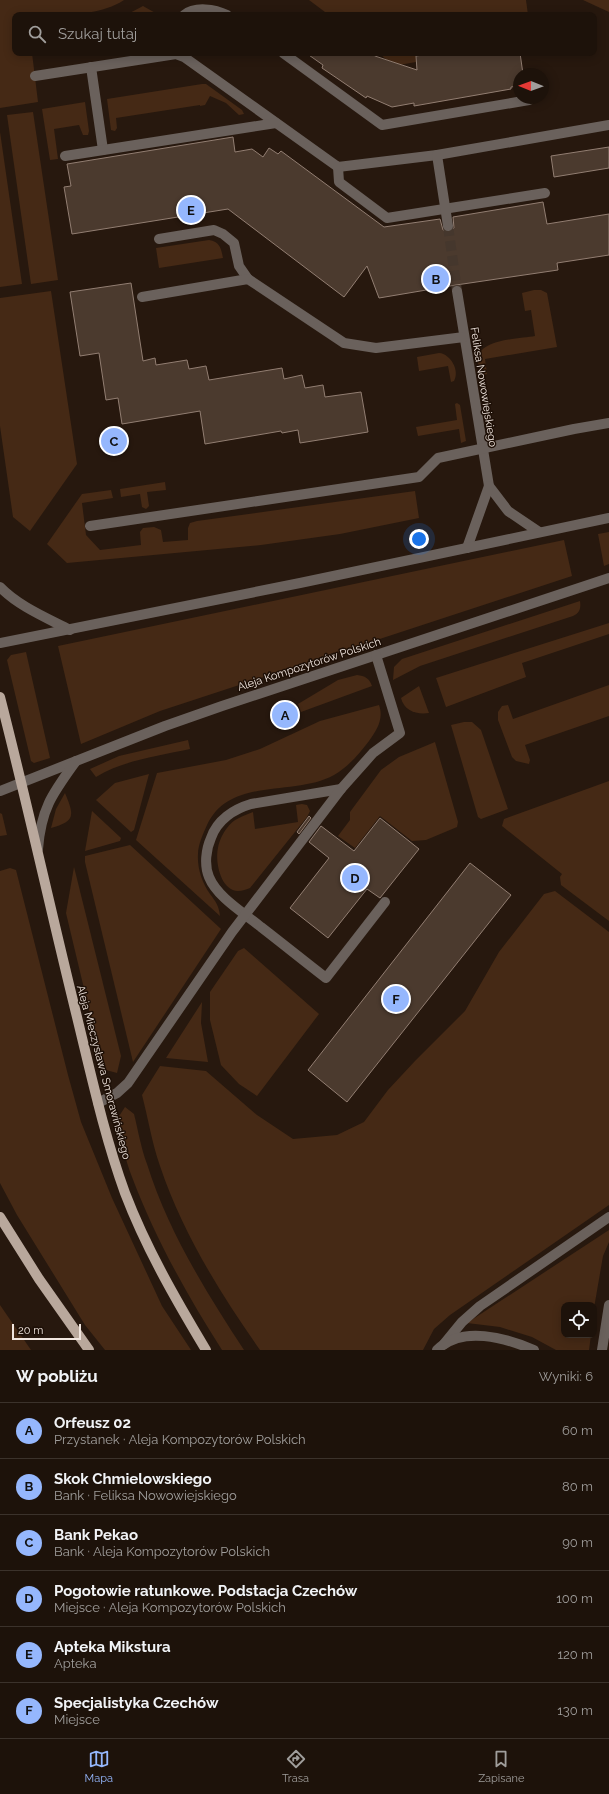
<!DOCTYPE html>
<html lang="pl">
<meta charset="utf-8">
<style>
:root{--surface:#1d120a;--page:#2a2018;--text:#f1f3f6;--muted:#a09e9c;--line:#3b322b;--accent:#95b7fd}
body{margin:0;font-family:Raleway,sans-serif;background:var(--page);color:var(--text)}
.controls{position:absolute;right:12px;bottom:12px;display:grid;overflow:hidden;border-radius:8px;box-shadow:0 2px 10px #0003}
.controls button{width:36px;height:36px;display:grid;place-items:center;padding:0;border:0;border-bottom:1px solid var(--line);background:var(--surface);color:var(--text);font:20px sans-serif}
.compass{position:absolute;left:513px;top:68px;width:36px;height:36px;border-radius:50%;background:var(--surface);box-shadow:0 2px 10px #0003;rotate:271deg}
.scale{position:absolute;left:12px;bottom:10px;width:69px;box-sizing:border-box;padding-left:4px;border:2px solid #f1e6df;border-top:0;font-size:11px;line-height:14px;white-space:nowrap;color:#f1e6df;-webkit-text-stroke:3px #1d0f06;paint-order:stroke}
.you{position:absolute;left:419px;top:539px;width:14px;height:14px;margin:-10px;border:3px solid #fff;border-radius:50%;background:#1a73e8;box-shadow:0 0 0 6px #1a73e833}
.badge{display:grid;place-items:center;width:26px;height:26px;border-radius:50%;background:var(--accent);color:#111;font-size:13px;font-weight:700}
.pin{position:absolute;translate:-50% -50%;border:2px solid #fff;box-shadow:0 1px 4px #0006}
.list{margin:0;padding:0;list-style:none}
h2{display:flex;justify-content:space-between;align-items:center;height:52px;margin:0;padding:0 16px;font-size:17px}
h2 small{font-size:13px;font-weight:400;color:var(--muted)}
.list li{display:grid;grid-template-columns:26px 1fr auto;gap:12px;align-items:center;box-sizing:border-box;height:56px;padding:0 16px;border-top:1px solid var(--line)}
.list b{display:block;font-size:15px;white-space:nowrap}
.list p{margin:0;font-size:13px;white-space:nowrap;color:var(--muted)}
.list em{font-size:13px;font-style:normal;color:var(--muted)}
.icon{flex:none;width:22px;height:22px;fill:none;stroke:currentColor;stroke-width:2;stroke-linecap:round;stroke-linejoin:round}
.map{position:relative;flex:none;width:609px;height:1350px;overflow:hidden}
.search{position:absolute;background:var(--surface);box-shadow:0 2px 10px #0003;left:12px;right:12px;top:12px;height:44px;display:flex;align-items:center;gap:10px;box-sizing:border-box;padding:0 14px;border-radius:8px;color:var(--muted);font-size:15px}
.sheet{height:388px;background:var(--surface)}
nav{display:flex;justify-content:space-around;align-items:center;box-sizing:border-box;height:56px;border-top:1px solid var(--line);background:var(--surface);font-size:11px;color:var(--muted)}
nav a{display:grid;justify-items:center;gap:2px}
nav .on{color:var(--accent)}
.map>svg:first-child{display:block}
.green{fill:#452915}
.building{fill:#4b3a2e;stroke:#927e72}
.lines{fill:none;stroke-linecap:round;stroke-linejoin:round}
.minor-tunnel{stroke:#45372d;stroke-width:10;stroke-dasharray:10 5;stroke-linecap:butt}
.minor{stroke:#6a615c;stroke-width:10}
.major{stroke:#b9a89c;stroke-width:10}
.labels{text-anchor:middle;stroke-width:3;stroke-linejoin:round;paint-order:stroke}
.street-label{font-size:11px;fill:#f1e6df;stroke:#1d0f06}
</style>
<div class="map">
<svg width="609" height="1350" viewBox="0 0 609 1350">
<rect width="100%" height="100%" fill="#27180e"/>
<g class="green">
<path d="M0,0H124C95,19 48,15 15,15V53H32L38,102L0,108Z"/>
<polygon points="309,0 526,0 528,15 329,15"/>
<polygon points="583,0 609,0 609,12"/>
<polygon points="143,6 159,15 126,15"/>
<polygon points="379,53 438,53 416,56 416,62 393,66"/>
<polygon points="202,84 206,84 242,110 244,114 239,115 226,103 210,96 205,105 200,106 200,105 116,118 117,128 115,131 111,130 107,99"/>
<polygon points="85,102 89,131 88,135 83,135 79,125 54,129 58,159 50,160 42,109"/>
<polygon points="33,112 58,280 31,284 7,115"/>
<polygon points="0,132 22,284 0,287"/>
<path d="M209,240C220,242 221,248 223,258L159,268L156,248Z"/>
<path d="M534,290H541L547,293L557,347L485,359L487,374L483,375C479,371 479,368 478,363C474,339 519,339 535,336L531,310L525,311L522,293Z"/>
<polygon points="51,291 77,464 30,531 13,517 0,426 0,298"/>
<path d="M439,353C451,354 460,371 454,381L451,382L448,366L419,371L417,357Z"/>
<polygon points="457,403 460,405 466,441 461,443 459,429 418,436 416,427 457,420 455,404"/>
<polygon points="165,482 166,490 147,492 149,506 146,509 142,507 140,494 121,497 120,489"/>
<polygon points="111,490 113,498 82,503 86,535 100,550 141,545 140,532 143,528 154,527 161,530 163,542 188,540 188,528 190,523 197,521 415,491 419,518 340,534 261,545 67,563 47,544 82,494"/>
<polygon points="609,532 609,564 604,566 598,534"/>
<polygon points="564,540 572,576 160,711 81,744 58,646"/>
<path d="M580,601C581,608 580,613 573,616L420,666L393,680L394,667L402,659Z"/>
<polygon points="609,623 609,634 522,663 526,677 446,707 436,678"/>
<polygon points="26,652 50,758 34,763 31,761 7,660 11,655"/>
<path d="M357,675C365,676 369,678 372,686L301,712L298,704L338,680Z"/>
<polygon points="609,685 609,716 525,745 530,760 529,764 516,761 512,757 498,720 498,712 502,706 508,705 513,719"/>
<path d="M419,686L429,713C417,715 404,711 401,698Z"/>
<path d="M379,705C384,719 377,730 369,741C359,754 348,767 334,775C295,797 230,776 207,825C203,834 198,845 198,854C197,868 202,883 210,894C216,902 219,906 220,916L136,840L157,773L226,760L260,749L320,721Z"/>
<polygon points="464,722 472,722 481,730 508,809 481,819 478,817 451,725"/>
<path d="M188,740L190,749C158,756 124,760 96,777L90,769L119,756Z"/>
<polygon points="435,742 458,822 457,827 426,840 412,841 380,816 355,848 338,836 350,820 350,812 381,770 399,757"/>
<polygon points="149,774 134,830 131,832 96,800 115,783"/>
<polygon points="609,781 609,921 561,885 560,877 562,874 502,826 504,819"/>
<path d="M65,793C74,815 76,821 51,828L56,809Z"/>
<path d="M302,804L307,805L310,811L307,817L250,888C247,889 242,891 238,891C220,890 215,861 218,848C219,841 223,833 227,828C233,819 243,816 253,812L255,829L298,822L296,805Z"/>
<polygon points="92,811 121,838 120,841 85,851"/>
<polygon points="0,813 2,814 7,835 0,836"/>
<polygon points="130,845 221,929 133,1062 85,862 85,856"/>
<polygon points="74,867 121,1056 117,1073 106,1070 102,1064 66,913"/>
<polygon points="10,868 16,870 68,1075 81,1122 112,1198 162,1306 191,1350 105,1350 85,1325 17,1215 0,1183 0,871"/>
<path d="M555,891L609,932V1205L450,1315L434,1329L423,1350H260C220,1293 182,1232 160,1166C152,1143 148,1118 142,1095L160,1066L206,1071L257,1115L293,1139L337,1135L364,1122L388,1090L415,1061L465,1011L499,952L544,894Z"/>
<polygon points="244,948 319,1014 257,1096 239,1084 221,1065 210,1020 210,992 238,951"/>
<polygon points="202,1002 201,1023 208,1062 166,1058"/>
<path d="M125,1107L134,1114C138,1130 141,1148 147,1164C168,1231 206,1292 244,1350H222C187,1295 155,1238 132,1177C125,1159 121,1139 116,1121Z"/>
<polygon points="609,1230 609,1242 603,1256 594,1308 594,1305 564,1305 564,1335 591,1335 589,1350 556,1350 532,1337 500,1327 467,1323"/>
<polygon points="0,1305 31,1350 0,1350"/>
</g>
<g class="building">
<polygon points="306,53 371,53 375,56 417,70 416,56 436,53 520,53 523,74 519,74 519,86 511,87 511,89 414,106 414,103 392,107 367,96 366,98 322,68 323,65"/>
<polygon points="233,137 235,152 252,149 263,157 269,148 278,154 281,151 384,227 440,219 443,230 449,232 454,228 453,217 543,202 547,224 609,214 609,255 557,263 558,270 456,285 379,298 367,266 344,297 228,209 72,234 64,187 71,186 67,164"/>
<polygon points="609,147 609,168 554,177 551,156"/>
<polygon points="131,283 143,361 155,358 156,365 187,360 189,369 206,366 209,380 282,368 284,379 302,375 305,388 323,385 325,397 361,392 368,432 300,443 298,430 282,433 281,431 205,444 200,411 122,424 118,398 106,400 99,353 80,356 70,292"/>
<polygon points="309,816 311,818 299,834 297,832"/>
<polygon points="380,818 419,849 380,898 367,889 328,938 290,908 329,858 309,842 321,826 354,851"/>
<polygon points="470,863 511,895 347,1102 308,1070"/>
</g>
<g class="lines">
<polyline class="minor-tunnel" points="448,226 457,291"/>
<g class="minor">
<path d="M184,15C195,6 215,9 227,15"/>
<polyline points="283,53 382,125 529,100"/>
<polyline points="91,67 103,150"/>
<polyline points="35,76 176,54 184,57 338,167 437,155"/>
<polyline points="65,156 276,123"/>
<polyline points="338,167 339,182 387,218 545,193"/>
<polyline points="448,226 437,155 609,125"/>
<polyline points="159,239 214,230 223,234 234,243 239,266 248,279"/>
<polyline points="457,291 489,486 508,511 539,532"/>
<polyline points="142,297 248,279 344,343 376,348 464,337"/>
<polyline points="90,526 419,477 438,458 574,429 609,423"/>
<polyline points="467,548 489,486"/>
<path d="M0,587C18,606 47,618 70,630"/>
<polyline points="0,643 300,583 609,518"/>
<path d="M341,789L251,804C234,809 217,820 211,838C206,849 204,865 209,877C217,897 244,913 261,927C283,944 304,961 326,978L385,902"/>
<polyline points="0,791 165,726 222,706 609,578"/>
<path d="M38,849C41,808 53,793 76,761"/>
<polyline points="98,1103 117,1093 128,1083 232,932 341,789 373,753 400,733 376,655"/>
<polyline points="444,1344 462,1322 480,1306 609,1217"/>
<path d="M437,1350C462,1325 506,1338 534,1350"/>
<polyline points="602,1350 609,1305"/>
</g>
<g class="major">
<path d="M0,697C27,802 50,908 76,1013C91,1074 104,1135 125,1193C146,1248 176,1300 206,1350"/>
<polyline points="0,1217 39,1279 89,1350"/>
</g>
</g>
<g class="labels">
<g class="street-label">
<text transform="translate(484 387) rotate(81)" y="4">Feliksa Nowowiejskiego</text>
<text transform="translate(309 664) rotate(-18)" y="4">Aleja Kompozytorów Polskich</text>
<text transform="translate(104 1072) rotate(75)" y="4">Aleja Mieczysława Smorawińskiego</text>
</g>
</g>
</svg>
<div class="controls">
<button><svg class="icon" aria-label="locate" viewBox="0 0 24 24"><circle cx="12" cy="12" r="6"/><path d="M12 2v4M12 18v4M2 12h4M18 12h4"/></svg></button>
</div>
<svg class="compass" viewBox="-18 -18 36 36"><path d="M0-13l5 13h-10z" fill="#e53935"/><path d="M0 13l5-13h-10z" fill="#a09e9c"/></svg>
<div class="scale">20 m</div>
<div class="you"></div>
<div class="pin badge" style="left:285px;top:715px">A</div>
<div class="pin badge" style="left:436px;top:279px">B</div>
<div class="pin badge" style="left:114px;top:441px">C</div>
<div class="pin badge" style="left:355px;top:878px">D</div>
<div class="pin badge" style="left:191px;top:210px">E</div>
<div class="pin badge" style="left:396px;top:999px">F</div>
<div class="search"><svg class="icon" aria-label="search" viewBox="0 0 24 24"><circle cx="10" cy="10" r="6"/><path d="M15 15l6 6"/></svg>Szukaj tutaj</div>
</div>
<section class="sheet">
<h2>W pobliżu<small>Wyniki: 6</small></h2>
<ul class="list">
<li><span class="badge">A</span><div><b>Orfeusz 02</b><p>Przystanek · Aleja Kompozytorów Polskich</p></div><em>60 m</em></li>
<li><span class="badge">B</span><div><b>Skok Chmielowskiego</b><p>Bank · Feliksa Nowowiejskiego</p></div><em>80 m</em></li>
<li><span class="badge">C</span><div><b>Bank Pekao</b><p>Bank · Aleja Kompozytorów Polskich</p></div><em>90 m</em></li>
<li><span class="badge">D</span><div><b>Pogotowie ratunkowe. Podstacja Czechów</b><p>Miejsce · Aleja Kompozytorów Polskich</p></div><em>100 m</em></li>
<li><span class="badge">E</span><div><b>Apteka Mikstura</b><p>Apteka</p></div><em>120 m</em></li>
<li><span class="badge">F</span><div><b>Specjalistyka Czechów</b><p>Miejsce</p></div><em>130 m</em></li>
</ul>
</section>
<nav>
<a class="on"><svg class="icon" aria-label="map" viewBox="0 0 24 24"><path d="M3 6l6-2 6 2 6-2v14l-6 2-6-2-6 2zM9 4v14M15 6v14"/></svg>Mapa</a>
<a><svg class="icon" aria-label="directions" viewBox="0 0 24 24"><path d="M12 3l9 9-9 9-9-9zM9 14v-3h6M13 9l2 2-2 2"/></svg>Trasa</a>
<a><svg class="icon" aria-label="saved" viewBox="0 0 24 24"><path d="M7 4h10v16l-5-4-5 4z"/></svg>Zapisane</a>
</nav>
